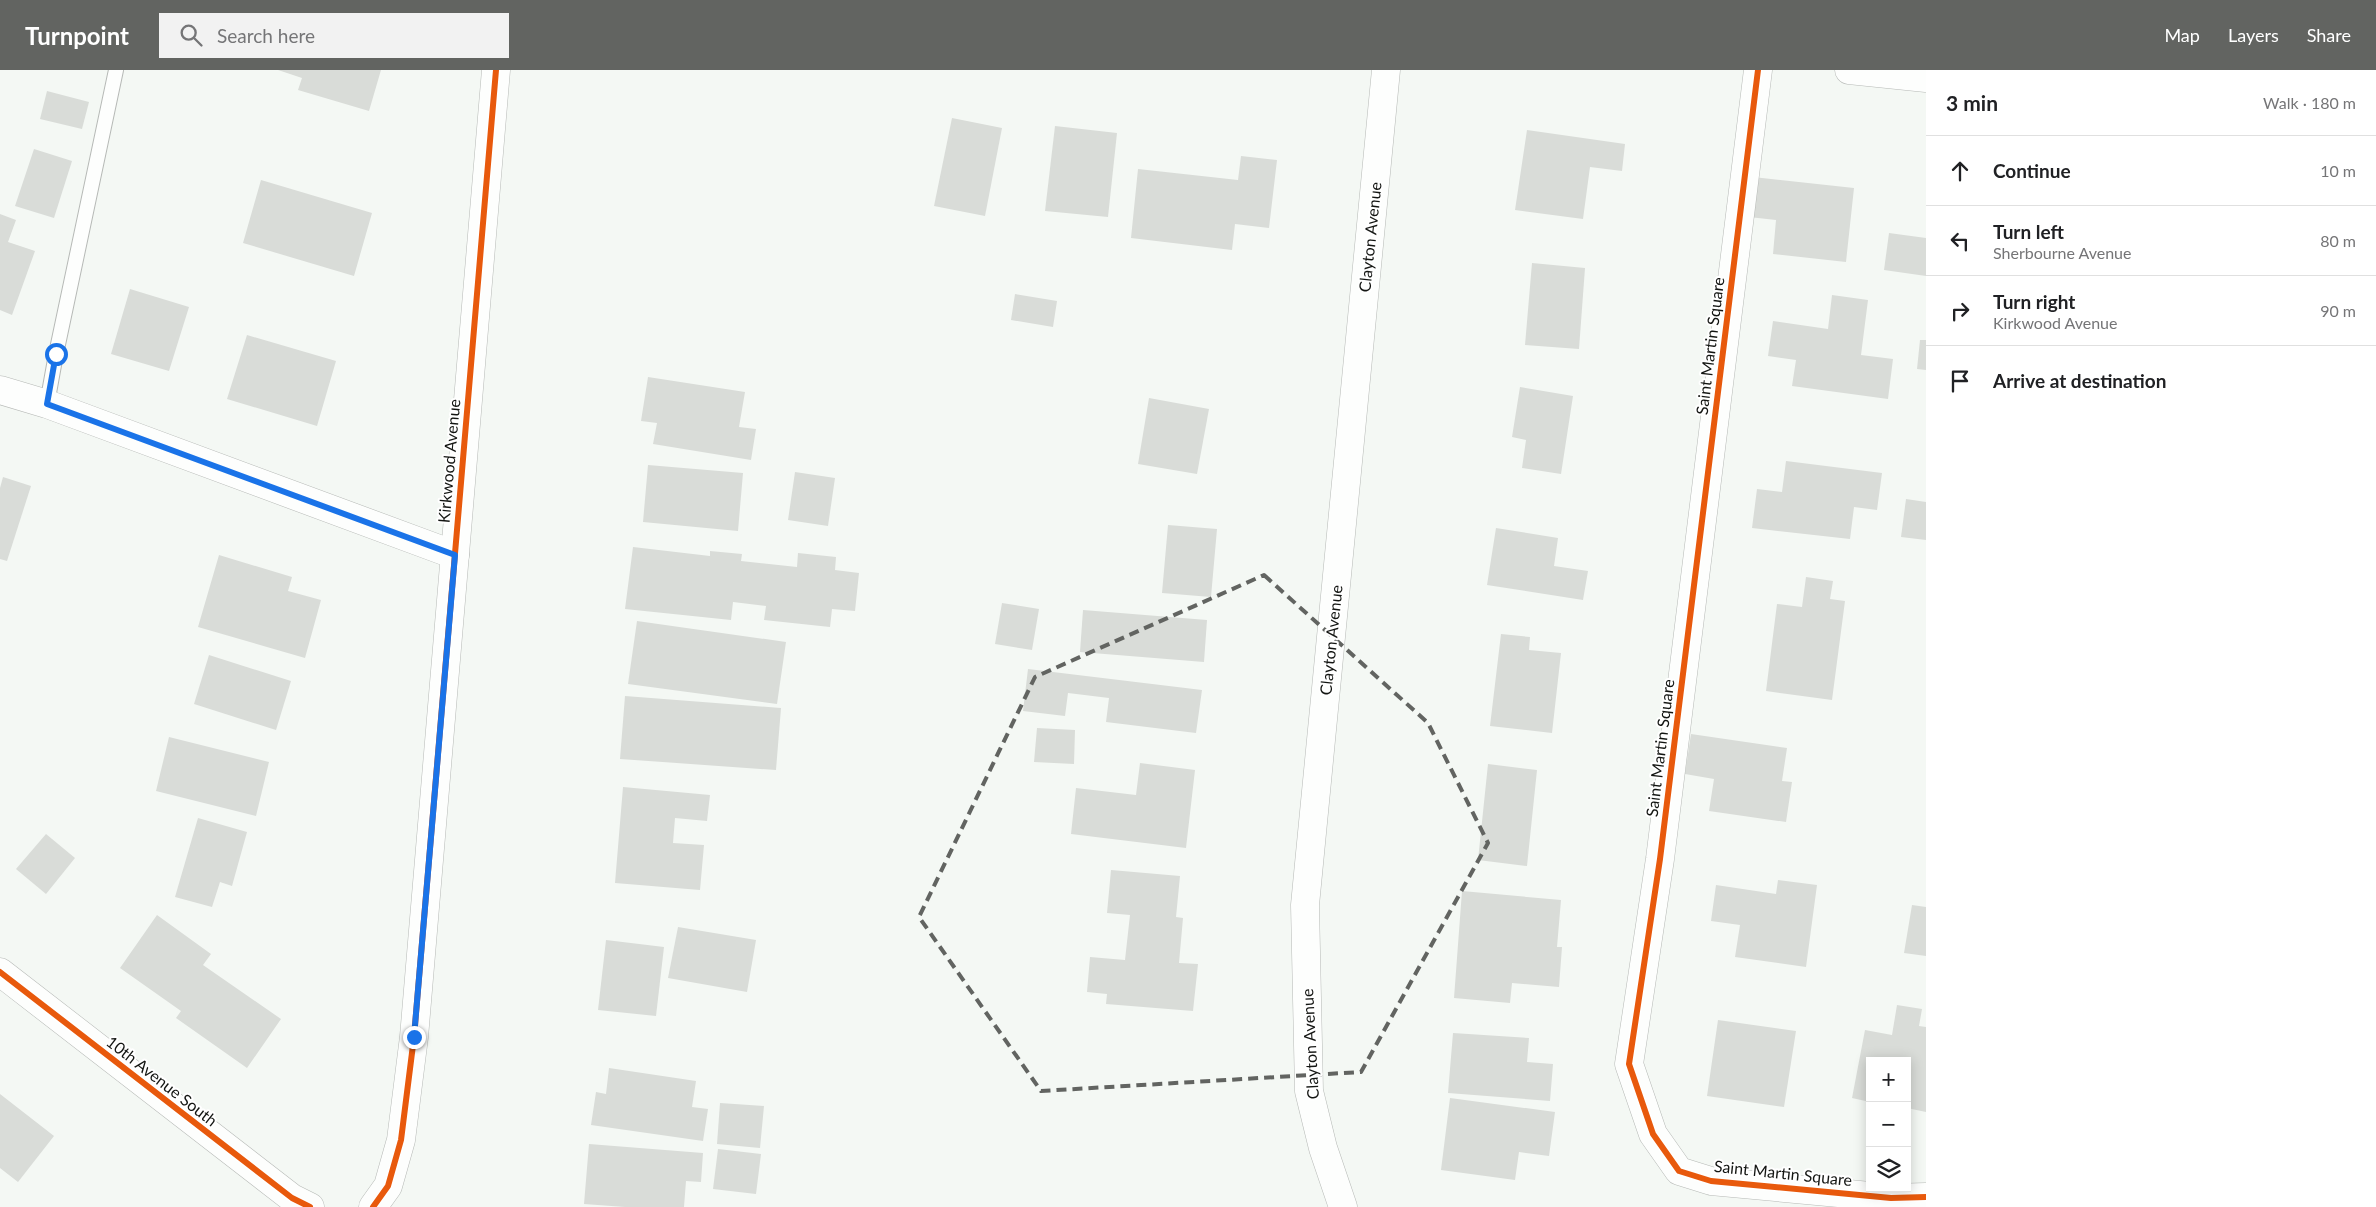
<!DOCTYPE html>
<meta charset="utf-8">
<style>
:root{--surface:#fff;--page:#f2f2f2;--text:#202124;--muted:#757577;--line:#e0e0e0;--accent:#626461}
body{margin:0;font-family:Lato,sans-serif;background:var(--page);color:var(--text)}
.controls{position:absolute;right:15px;bottom:15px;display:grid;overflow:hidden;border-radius:0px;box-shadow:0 2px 12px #0003}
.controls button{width:45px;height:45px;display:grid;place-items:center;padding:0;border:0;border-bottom:1px solid var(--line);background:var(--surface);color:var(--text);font:25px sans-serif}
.stop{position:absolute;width:15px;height:15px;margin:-11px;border:4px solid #1a73e8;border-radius:50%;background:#fff}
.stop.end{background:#1a73e8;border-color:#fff;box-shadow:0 1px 5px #0008}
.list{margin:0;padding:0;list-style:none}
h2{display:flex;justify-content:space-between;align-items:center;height:65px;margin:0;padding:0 20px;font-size:21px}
h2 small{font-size:16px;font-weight:400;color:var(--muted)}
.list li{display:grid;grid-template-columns:32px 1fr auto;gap:15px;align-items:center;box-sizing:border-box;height:70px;padding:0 20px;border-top:1px solid var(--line)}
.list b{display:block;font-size:19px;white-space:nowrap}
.list p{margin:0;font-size:16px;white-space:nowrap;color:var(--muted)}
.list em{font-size:16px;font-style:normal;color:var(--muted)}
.icon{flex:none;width:28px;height:28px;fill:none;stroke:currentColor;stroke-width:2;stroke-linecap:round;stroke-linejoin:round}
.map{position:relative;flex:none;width:1926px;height:1137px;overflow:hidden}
header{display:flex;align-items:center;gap:30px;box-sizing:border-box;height:70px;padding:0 25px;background:var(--accent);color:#fff}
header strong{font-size:24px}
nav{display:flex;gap:28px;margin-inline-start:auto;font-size:18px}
.search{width:350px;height:45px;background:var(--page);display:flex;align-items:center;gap:12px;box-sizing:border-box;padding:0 18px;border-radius:0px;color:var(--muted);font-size:19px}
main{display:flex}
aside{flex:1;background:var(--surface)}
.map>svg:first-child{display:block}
.building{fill:#d9dcd8}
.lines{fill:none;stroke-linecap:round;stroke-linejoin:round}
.lane-casing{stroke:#b6b9b6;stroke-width:16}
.street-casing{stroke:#b6b9b6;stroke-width:29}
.secondary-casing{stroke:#b6b9b6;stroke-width:29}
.lane{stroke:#fdfefd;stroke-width:14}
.street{stroke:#fdfefd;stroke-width:28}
.secondary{stroke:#fdfefd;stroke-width:28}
.cycleway-casing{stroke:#fff;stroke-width:9}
.cycleway{stroke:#e8590c;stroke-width:6}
.route{stroke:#1a73e8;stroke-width:6}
.marked{fill:none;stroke:#626461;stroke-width:4;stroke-dasharray:10 6;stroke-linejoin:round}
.labels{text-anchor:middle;stroke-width:4;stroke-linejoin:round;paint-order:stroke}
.street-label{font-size:16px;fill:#131512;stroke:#fff}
</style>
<header>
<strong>Turnpoint</strong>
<div class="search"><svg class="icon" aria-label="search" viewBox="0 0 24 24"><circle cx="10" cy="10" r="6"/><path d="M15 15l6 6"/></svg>Search here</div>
<nav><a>Map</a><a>Layers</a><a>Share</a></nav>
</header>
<main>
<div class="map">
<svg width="1926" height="1137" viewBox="0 0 1926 1137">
<rect width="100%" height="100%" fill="#f4f8f4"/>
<g class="building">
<polygon points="278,0 381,0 369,41 298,20 302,8"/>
<polygon points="47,21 89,32 82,59 40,49"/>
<polygon points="952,48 1002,58 985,146 934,136"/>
<polygon points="1055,56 1117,63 1108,147 1045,141"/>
<polygon points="1527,60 1625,74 1622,101 1590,97 1583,149 1515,140"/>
<polygon points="34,79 72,91 54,148 15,136"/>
<polygon points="1241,86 1277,90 1269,158 1235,154 1232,180 1131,168 1138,99 1238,110"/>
<polygon points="1753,107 1854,118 1846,192 1773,184 1776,150 1749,147"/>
<polygon points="261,110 372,143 354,206 243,173"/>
<polygon points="0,144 16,150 8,172 35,181 12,245 0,240"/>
<polygon points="1889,163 1926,168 1926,206 1884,200"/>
<polygon points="1532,193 1585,198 1579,279 1525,275"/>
<polygon points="130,219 189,237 169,301 111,284"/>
<polygon points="1015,224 1057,231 1053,257 1011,250"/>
<polygon points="1832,225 1868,230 1861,285 1893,289 1888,329 1792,316 1796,290 1768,286 1773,251 1828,259"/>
<polygon points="247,265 336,291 317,356 227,329"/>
<polygon points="1920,270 1926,270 1926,300 1917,299"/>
<polygon points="648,307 745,322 739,357 756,359 751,390 653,374 657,353 641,351"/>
<polygon points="1520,317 1573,326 1561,404 1522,398 1526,370 1512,367"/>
<polygon points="1149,328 1209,339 1197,404 1138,394"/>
<polygon points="1786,391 1882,403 1877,440 1854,437 1850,469 1752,458 1757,419 1782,422"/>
<polygon points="648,395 743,403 738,461 643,452"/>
<polygon points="795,402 835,408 828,456 788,450"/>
<polygon points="3,407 31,416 7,491 0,489 0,418"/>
<polygon points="1906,429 1926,432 1926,470 1901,467"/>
<polygon points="1168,455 1217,459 1211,527 1162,523"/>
<polygon points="1496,458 1558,468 1554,496 1588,501 1583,530 1487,515"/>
<polygon points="633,477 710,486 710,481 742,484 741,491 797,497 798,483 836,487 835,500 859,503 855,541 832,539 830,557 764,550 766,536 733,532 731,550 625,539"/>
<polygon points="219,485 292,507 288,521 321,530 305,588 198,557"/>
<polygon points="1806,507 1833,511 1830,529 1845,531 1832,630 1766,621 1777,534 1802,537"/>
<polygon points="1002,533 1039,539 1032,580 995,574"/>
<polygon points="1083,540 1207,550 1204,592 1080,582"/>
<polygon points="637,551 786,572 777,634 628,614"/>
<polygon points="1501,564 1530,567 1529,580 1561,583 1552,663 1490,656"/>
<polygon points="209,585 291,611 276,660 194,634"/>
<polygon points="1028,599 1202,620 1196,663 1106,652 1109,628 1068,623 1065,646 1023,641"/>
<polygon points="625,626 781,638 776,700 620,689"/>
<polygon points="1037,658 1075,660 1074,694 1034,692"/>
<polygon points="1691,664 1787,678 1782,711 1792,712 1786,752 1709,741 1714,709 1685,704"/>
<polygon points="169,667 269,692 256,746 156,721"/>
<polygon points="1140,693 1195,700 1186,778 1071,764 1076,718 1136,725"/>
<polygon points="1488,694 1537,700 1527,796 1478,790"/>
<polygon points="623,717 710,725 707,751 675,748 673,773 704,775 700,820 615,813"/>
<polygon points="198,748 247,762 232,816 220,812 212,837 175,827"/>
<polygon points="46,764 75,788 46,824 16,799"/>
<polygon points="1111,800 1180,806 1176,847 1183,848 1179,893 1198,894 1193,941 1106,934 1107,924 1087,922 1090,887 1125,890 1130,845 1107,843"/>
<polygon points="1778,810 1817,815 1806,897 1735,887 1740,855 1711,851 1716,815 1776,824"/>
<polygon points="1462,821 1561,830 1557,877 1562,877 1559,917 1512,913 1510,933 1454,928"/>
<polygon points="1912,835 1926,837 1926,886 1904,883"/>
<polygon points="157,845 211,884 203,895 281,949 247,998 176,948 181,941 120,898"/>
<polygon points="678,857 756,870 747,922 668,908"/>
<polygon points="606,870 664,877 656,946 598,940"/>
<polygon points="1897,935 1922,939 1919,956 1926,957 1926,1042 1907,1038 1907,991 1870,991 1870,1032 1852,1028 1865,960 1892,965"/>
<polygon points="1718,950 1796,961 1784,1037 1707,1026"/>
<polygon points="1453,963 1529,968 1527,992 1553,994 1550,1031 1448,1023"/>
<polygon points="609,998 696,1011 692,1037 708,1039 703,1071 591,1055 596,1022 606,1024"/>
<polygon points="0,1024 54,1066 18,1112 0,1098"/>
<polygon points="1450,1028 1555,1042 1549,1086 1519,1082 1515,1110 1441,1100"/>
<polygon points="720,1033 764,1036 760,1078 717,1074"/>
<polygon points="589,1074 703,1083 701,1112 686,1111 684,1137 625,1137 584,1134"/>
<polygon points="718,1079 761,1084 756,1124 713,1119"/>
</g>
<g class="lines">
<g class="lane-casing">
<polyline id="lane" points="47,334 56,284 116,0"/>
</g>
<g class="street-casing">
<g id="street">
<polyline points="1758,0 1660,789 1629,994 1653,1064 1679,1101 1711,1111 1891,1128 1926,1127"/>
<polyline points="1849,0 1926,8"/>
<polyline points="0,320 47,334 455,485"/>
<polyline points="1343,1137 1323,1078 1309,1021 1305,835 1386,0"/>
</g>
</g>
<g class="secondary-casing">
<g id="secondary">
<polyline points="0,902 292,1128 310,1137"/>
<polyline points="373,1137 388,1116 401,1070 414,967 496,0"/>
</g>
</g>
<use href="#lane" class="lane"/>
<use href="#street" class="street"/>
<use href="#secondary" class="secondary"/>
<g class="cycleway-casing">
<g id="cycleway">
<polyline points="1758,0 1660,789 1629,994 1653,1064 1679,1101 1711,1111 1891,1128 1926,1127"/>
<polyline points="0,902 292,1128 310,1137"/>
<polyline points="373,1137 388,1116 401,1070 414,967 496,0"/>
</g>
</g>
<use href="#cycleway" class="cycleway"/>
</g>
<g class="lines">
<polyline class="route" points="56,284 47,334 455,485 414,967"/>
</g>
<path class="marked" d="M1264,505L1428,653L1488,773L1361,1002L1041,1021L919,847L1035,607Z"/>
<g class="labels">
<g class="street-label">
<text transform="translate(1370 167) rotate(-84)" y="6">Clayton Avenue</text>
<text transform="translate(1710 276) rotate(-83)" y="6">Saint Martin Square</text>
<text transform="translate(449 391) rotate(-85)" y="6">Kirkwood Avenue</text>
<text transform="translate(1331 570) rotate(-84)" y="6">Clayton Avenue</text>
<text transform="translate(1660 678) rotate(-83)" y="6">Saint Martin Square</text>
<text transform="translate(1310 974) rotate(-93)" y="6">Clayton Avenue</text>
<text transform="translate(162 1011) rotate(38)" y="6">10th Avenue South</text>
<text transform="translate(1783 1103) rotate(6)" y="6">Saint Martin Square</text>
</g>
</g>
</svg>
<div class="controls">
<button>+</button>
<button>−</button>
<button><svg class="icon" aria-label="layers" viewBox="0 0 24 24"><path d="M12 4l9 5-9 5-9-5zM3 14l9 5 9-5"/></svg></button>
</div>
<div class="stop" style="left:56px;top:284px"></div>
<div class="stop end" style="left:414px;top:967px"></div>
</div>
<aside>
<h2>3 min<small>Walk · 180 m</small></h2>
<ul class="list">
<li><svg class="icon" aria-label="ahead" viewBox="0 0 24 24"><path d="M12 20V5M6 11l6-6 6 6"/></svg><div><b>Continue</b></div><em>10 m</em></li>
<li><svg class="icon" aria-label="left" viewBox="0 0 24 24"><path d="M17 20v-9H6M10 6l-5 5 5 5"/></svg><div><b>Turn left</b><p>Sherbourne Avenue</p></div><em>80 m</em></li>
<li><svg class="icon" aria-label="right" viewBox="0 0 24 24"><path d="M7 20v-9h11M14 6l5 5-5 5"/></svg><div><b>Turn right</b><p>Kirkwood Avenue</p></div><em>90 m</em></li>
<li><svg class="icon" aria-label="arrive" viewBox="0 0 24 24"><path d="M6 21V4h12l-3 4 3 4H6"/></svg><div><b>Arrive at destination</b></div></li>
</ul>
</aside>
</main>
